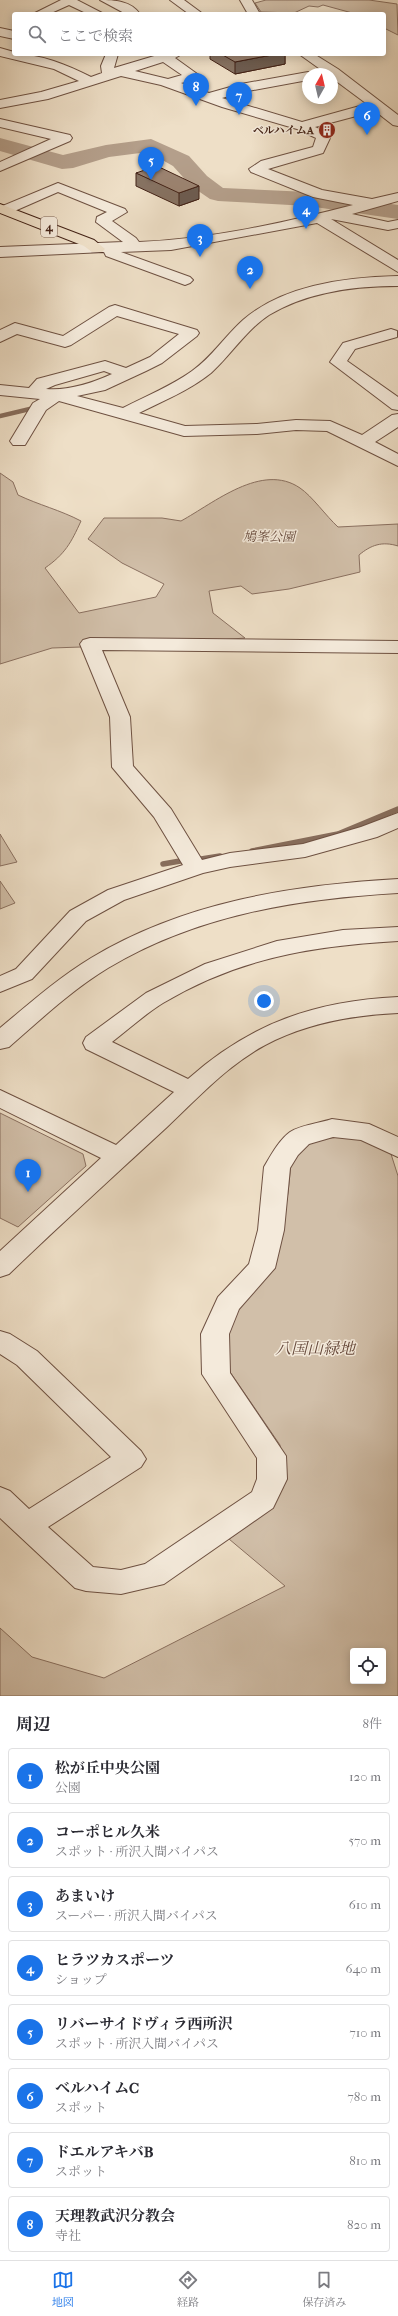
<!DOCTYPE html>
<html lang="ja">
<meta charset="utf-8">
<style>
:root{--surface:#fff;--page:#f2f2f3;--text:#2b2b33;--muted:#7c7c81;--line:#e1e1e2;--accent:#1a73e8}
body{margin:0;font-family:"IM FELL French Canon","Noto Serif JP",serif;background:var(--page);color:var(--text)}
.controls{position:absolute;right:12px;bottom:12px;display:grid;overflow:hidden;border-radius:4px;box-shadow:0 2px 10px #0003}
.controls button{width:36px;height:36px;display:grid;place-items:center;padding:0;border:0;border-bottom:1px solid var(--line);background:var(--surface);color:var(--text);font:20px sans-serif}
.compass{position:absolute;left:302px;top:68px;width:36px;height:36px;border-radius:50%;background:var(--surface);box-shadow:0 2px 10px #0003;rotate:8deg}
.you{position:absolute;left:264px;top:1001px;width:14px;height:14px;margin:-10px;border:3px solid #fff;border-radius:50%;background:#1a73e8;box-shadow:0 0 0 6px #1a73e833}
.badge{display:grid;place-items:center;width:26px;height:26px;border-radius:50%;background:var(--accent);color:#fff;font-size:13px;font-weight:700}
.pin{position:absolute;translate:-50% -33px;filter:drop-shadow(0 1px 2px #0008)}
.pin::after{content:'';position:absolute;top:21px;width:14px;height:12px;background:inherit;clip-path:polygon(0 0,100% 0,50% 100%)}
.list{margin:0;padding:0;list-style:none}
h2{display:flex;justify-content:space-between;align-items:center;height:52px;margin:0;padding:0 16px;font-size:17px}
h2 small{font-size:13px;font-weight:400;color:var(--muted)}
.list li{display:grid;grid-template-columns:26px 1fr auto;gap:12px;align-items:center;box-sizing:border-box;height:56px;margin:0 8px 8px;padding:0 8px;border:1px solid var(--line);border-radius:4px}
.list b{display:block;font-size:15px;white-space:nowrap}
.list p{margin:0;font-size:13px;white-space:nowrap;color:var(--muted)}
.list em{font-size:13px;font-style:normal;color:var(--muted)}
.icon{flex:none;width:22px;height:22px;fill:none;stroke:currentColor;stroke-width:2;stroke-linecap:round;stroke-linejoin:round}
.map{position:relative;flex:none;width:398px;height:1696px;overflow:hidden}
.search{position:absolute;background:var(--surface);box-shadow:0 2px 10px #0003;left:12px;right:12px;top:12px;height:44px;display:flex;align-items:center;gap:10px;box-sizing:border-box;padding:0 14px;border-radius:4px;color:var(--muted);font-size:15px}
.sheet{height:564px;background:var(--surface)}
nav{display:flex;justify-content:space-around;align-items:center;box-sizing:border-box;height:56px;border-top:1px solid var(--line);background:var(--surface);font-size:11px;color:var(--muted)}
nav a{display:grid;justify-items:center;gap:2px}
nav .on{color:var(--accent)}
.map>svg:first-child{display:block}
.green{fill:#d1bfa9;stroke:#8a7060;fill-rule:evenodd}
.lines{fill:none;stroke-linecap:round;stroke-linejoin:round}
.stream-far1{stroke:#876d5c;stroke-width:4.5}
.stream{stroke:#876d5c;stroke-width:5.5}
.river{fill:#b49f8b;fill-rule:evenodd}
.minor-casing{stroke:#6e5142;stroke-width:2}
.major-casing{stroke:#432216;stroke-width:2}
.minor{fill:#f4eadb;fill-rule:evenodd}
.major{fill:#eedfc7;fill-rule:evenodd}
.wall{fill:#867262;stroke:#432216}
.shaded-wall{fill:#6d5c50;stroke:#432216}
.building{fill:#9c8472;stroke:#432216}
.labels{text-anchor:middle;stroke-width:3;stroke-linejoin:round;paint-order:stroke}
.far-poi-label{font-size:11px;font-weight:bold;fill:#432216;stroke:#f4eadb;text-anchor:end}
.shield{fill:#f4eadb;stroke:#785e51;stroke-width:1}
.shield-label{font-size:12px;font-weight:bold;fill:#432216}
.park-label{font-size:13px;font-style:italic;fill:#66493b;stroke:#f4eadb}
.near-park-label{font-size:16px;font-style:italic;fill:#66493b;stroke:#f4eadb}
</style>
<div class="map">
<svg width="398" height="1696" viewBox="0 0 398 1696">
<rect width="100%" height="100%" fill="#eedfc7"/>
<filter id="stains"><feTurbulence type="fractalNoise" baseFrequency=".005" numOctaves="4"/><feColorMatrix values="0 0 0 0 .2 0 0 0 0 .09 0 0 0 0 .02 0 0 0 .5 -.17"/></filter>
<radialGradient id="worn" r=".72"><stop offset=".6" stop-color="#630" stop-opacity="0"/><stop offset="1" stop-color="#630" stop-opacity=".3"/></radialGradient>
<g class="green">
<polygon points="266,0 369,0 397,4 398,35 384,28 384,14 356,14 323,5 318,7 309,6 294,13 261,12 255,3"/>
<path d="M0,473L13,482L18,495C39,505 60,510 81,521C71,543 65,554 45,568L79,613L156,597L164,584L122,563L88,539L104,518H162L181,521C214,503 262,462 300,488C312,496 326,516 338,527L398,524V546C382,541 371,545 359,555L360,572L289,589L252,594L241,586L209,591L213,613L245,638L168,644L52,648L0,664Z"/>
<polygon points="0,834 17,862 0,866"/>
<polygon points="0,881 15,903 0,909"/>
<polygon points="0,1113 83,1154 86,1166 18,1227 0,1218"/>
<path d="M347,1136L374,1142L391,1154L398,1176V1696H0V1628L32,1657L104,1678L285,1586L229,1539L268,1511L283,1488L280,1445L226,1366L225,1340L237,1309L274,1269L288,1193L292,1154L314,1140ZM353,1651H383V1681H353Z"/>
</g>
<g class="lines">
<polyline class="stream-far1" points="0,416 34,408"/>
<g class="stream">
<polyline points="252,851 338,834 398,809"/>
<polyline points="195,860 220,856"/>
<polyline points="163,864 186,860"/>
</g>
<polygon class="river" points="0,138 63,155 106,145 151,139 189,156 207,176 223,188 308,192 398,205 398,219 308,206 218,201 210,199 191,186 173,166 148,152 109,157 73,168 62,169 0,151"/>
<g class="minor-casing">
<g id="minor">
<polygon points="61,0 77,0 104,14 88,14 69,5 49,14 33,14"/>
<path d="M100,0C115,0 131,1 140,14H126Z"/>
<polygon points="170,0 184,0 203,14 189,14"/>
<polygon points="240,0 252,0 260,14 248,14"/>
<polygon points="0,28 14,31 14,39 0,36"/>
<path d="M0,48L14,52V54C41,54 67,65 91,77L102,73L101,66L106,54H118L114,68L161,54H182L175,58L200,76L198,79L181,83L209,93L241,84L308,72L313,74H308V80L243,92L222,98L302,122L367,104L332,78V74H327L299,54H314L338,69L398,115V126L393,125L375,111L315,127L326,132L330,138L323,153L268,169L322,190L372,199L398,193V201L352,214L388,222L398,220V228L388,230L331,219L398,260V272L317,223L171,250L121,252L190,277L193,280L190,283L185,285L106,256L104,252L0,257V247L123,242L96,222L97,217L107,212L58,192L10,213H0V207L58,183L125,209L127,212L112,221L136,238L139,242C211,239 283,223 353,205L313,197L251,172L249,169L261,161L313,147L316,138L297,129L222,107L161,85L121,76L48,99L0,108V100L41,92L79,81L54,69L0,56ZM163,62L182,75L168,79L135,71Z"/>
<polygon points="0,119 70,135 72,138 70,141 0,171 0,162 51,139 0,127"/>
<path d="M398,276V286C354,286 307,292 269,315C246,330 231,355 211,373C190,390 163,401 139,413L185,426L257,424L296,420L330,421L362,435L392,415L398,414V427L375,442L398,454V466L327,431L296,430L257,434L184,436L59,401L46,410L25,445H13L10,441L33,403L40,399L0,395V385L29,388L37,379L105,361L126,368L150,357L179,334L117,316L71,345L65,347L17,334L0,342V330L15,323L63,336L109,307L115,305L197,330L199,333L197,336L162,363L146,371L105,390L77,396L123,408C146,396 171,386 192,371C212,357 225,336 243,320C283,285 347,277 398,276ZM104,371L112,374C92,383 68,391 46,389L55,385Z"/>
<polygon points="391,329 397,331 397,337 355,349 347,361 398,397 398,410 392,409 330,362 343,343"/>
<polygon points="90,638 398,641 398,653 102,650 130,717 133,766 171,809 202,860 230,853 303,844 361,827 398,813 398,828 377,837 305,857 230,867 203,873 124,900 86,921 32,979 0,992 0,976 16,969 70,911 108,890 183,865 154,817 112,767 110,717 80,644 83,640"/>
<path d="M398,879V893C296,899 197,915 108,968C72,990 41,1019 9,1047L0,1049V1028C29,1004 58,978 91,958C184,902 292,885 398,879Z"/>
<path d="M398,927V941C312,946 238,958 163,1003C145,1014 129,1029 112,1042L188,1079C251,1023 315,1001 398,997V1013C355,1015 314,1022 275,1040C232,1060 200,1096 167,1127C114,1176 61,1224 9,1274L0,1277V1251L101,1158L0,1108V1090L116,1145L174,1092L86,1049L83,1043L86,1037L146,993L205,964L277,941L343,930Z"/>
<path d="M332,1119L369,1124L398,1137V1157L361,1140L333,1137L309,1144L298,1155L290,1168L284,1230L275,1268L239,1309L229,1334L230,1373L286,1456L287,1479L273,1508L164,1584L121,1594L86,1591L75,1588L0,1518V1487L10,1491L29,1509L111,1457L17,1365L0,1354V1331L10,1334L37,1351L141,1451L146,1459L141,1467L48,1527L93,1567L121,1570L145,1564L252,1492L257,1479V1458L202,1374L201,1334L218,1297L249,1264L258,1230L264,1167C271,1155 279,1140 290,1132C301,1125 320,1123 332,1119Z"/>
</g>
</g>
<g class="major-casing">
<polygon id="major" points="0,204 94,240 105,249 102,252 92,252 84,246 0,213"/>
</g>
<use href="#minor" class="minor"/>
<use href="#major" class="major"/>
</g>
<g class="wall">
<polygon points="210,54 285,54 285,64 235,74 210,59"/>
<polygon points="136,173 199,199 179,206 136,186"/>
</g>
<g class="shaded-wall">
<polygon points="277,54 285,54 285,64 235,74 235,62"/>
<polygon points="199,186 199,199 179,206 179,193"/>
</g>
<g class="building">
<polygon points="221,54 277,54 235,62"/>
<polygon points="157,166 199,186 179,193 136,173"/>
</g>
<defs>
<g id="building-disc" transform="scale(0.9)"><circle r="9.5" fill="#8f2418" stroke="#f4eadb"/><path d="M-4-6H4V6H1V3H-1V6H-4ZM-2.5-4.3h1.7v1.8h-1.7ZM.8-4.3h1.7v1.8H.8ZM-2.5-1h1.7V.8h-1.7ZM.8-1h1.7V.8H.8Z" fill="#fff"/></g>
</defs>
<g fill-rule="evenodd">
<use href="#building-disc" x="327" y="130"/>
</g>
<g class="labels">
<g class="far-poi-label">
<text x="314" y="134">ベルハイムA</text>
</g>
<rect class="shield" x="41" y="217" width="16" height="20" rx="3"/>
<g class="shield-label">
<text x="49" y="231">4</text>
</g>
<g class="park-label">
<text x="269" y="541">鳩峯公園</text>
</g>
<g class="near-park-label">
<text x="315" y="1354">八国山緑地</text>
</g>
</g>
<rect width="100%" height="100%" filter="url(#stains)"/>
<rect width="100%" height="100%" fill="url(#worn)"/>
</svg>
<div class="controls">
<button><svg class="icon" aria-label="locate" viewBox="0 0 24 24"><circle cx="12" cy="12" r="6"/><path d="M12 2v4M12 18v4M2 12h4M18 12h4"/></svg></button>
</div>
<svg class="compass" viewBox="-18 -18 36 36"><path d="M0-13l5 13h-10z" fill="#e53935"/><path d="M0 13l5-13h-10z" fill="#7c7c81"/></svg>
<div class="you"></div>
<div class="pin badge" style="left:28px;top:1192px">1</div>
<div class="pin badge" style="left:250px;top:289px">2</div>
<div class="pin badge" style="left:200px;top:257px">3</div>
<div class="pin badge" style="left:306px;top:229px">4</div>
<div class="pin badge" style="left:151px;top:180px">5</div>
<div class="pin badge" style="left:367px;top:135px">6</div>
<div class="pin badge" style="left:239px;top:115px">7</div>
<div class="pin badge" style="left:196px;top:106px">8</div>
<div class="search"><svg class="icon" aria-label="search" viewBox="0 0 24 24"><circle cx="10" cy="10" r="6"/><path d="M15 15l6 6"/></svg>ここで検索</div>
</div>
<section class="sheet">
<h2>周辺<small>8件</small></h2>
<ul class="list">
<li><span class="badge">1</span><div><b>松が丘中央公園</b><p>公園</p></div><em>120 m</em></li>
<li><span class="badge">2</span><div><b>コーポヒル久米</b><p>スポット · 所沢入間バイパス</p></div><em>570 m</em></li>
<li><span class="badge">3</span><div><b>あまいけ</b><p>スーパー · 所沢入間バイパス</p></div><em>610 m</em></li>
<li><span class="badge">4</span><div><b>ヒラツカスポーツ</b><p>ショップ</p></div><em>640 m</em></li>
<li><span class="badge">5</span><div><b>リバーサイドヴィラ西所沢</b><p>スポット · 所沢入間バイパス</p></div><em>710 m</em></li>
<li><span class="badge">6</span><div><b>ベルハイムC</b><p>スポット</p></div><em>780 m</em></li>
<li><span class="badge">7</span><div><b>ドエルアキバB</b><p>スポット</p></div><em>810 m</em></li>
<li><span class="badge">8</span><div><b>天理教武沢分教会</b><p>寺社</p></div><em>820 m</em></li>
</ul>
</section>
<nav>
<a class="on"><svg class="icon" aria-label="map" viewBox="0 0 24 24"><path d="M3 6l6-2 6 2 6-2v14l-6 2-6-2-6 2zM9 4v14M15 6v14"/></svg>地図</a>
<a><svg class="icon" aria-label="directions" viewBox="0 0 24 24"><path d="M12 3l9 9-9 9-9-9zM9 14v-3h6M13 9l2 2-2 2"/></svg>経路</a>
<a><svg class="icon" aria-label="saved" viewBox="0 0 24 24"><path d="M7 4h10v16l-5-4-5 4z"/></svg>保存済み</a>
</nav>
